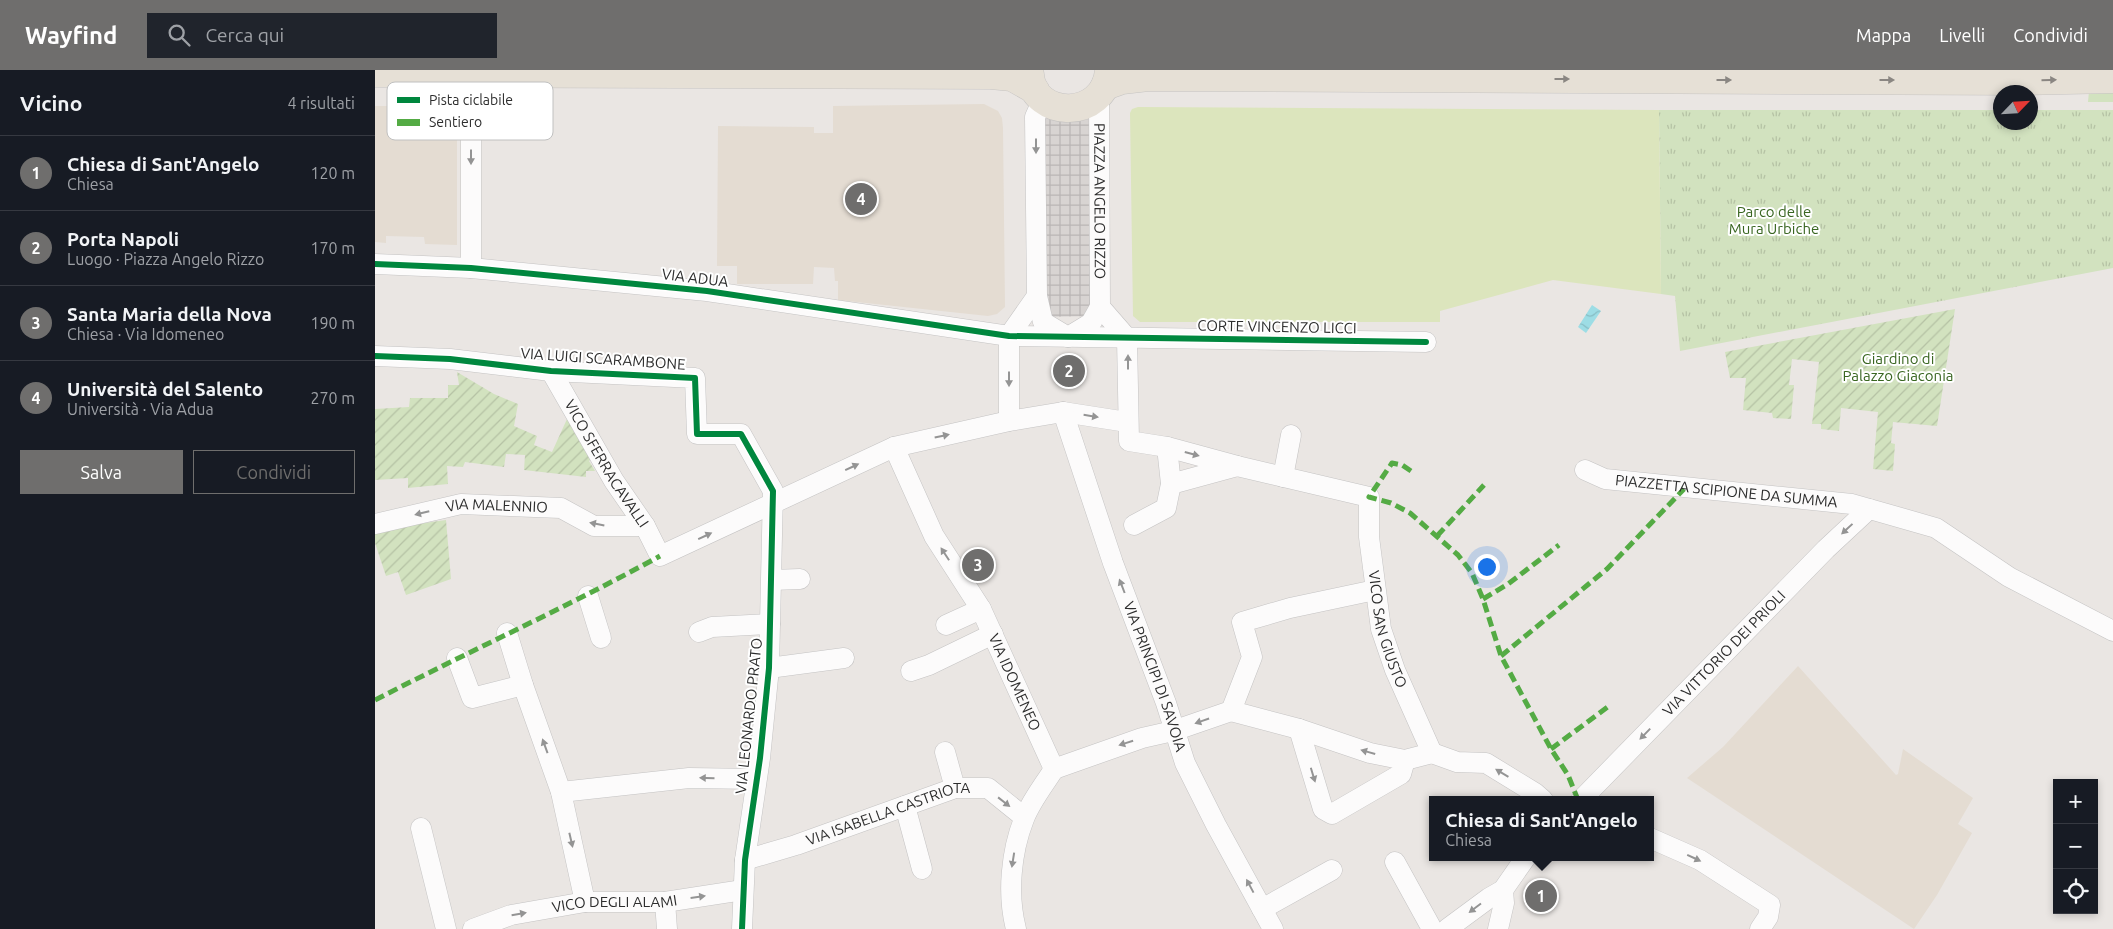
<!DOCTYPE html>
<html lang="it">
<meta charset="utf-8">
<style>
:root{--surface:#171b24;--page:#20242c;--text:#f1f3f6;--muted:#9ea1a6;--line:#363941;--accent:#6f6e6d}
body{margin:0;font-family:Ubuntu,sans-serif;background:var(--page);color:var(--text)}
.controls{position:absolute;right:15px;bottom:15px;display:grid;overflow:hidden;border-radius:0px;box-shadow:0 2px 8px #0003}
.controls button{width:45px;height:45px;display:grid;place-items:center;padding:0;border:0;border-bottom:1px solid var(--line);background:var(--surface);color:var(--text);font:25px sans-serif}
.compass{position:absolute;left:1618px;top:15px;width:45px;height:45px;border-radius:50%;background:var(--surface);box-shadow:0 2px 8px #0003;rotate:65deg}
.you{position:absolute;left:1111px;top:496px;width:18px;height:18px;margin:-12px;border:4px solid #fff;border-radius:50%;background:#1a73e8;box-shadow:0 0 0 8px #1a73e833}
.badge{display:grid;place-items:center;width:32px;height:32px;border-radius:50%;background:var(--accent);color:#fff;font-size:16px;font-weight:700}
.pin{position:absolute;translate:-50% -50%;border:2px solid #fff;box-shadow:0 1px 5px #0006}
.popup{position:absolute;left:1054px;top:726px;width:225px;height:65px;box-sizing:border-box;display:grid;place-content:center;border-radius:0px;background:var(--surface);filter:drop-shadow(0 1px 4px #0005);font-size:16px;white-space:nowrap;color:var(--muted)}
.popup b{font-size:19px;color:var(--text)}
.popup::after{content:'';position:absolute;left:50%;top:100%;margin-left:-10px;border:10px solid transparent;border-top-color:var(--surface)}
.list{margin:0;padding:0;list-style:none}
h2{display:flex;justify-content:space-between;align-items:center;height:65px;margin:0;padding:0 20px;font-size:21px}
h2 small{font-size:16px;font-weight:400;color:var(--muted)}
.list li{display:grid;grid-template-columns:32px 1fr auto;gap:15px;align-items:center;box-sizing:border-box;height:75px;padding:0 20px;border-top:1px solid var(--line)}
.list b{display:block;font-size:19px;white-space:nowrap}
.list p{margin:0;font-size:16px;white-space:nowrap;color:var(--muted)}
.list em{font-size:16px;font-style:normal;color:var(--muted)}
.actions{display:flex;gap:10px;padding:15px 20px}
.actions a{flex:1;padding:11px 0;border:1px solid var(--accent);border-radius:0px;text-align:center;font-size:18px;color:var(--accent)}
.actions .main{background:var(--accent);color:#fff}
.icon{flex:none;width:28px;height:28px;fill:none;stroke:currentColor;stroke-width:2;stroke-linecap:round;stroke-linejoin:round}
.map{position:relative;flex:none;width:1738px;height:859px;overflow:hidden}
header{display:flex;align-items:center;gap:30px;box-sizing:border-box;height:70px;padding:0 25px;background:var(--accent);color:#fff}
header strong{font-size:24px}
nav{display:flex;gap:28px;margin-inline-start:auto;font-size:18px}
.search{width:350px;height:45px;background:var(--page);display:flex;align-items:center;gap:12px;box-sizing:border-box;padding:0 18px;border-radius:0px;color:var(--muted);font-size:19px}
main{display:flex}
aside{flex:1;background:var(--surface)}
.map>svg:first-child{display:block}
.education{fill:#e4dcd2}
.grass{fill:#d2e2bf}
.park{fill:url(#park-tufts)}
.garden{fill:url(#garden-furrows)}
.pitch{fill:#dce5bd}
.plaza{fill:url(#plaza-grid)}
.water{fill:url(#water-waves)}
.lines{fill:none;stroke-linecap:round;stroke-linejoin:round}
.street-casing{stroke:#c4c3c3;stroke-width:21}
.primary-casing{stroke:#c6c4c3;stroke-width:29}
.street{stroke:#fcfbfb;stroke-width:20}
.primary{stroke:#e6e0d6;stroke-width:28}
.quiet{stroke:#54ab44;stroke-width:5;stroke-dasharray:10 5;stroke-linecap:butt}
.cycleway-casing{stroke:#fff;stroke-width:9}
.cycleway{stroke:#00873e;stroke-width:6}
.oneway{fill:#8a8682}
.oneway2{fill:#949494}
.labels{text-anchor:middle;stroke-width:4;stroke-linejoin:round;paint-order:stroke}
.street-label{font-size:15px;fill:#2d2d2d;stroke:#fff}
.park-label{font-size:15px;fill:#396621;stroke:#fff}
.key{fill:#fff;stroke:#c0c0c0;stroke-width:1}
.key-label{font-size:14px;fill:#2d2d2d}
</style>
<header>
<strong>Wayfind</strong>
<div class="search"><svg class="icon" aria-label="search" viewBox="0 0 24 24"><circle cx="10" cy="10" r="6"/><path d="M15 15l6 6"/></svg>Cerca qui</div>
<nav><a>Mappa</a><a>Livelli</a><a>Condividi</a></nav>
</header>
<main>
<aside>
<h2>Vicino<small>4 risultati</small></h2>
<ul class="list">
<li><span class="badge">1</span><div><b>Chiesa di Sant'Angelo</b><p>Chiesa</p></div><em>120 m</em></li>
<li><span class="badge">2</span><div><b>Porta Napoli</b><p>Luogo · Piazza Angelo Rizzo</p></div><em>170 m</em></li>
<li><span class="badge">3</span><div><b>Santa Maria della Nova</b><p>Chiesa · Via Idomeneo</p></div><em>190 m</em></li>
<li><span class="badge">4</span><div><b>Università del Salento</b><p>Università · Via Adua</p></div><em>270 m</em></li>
</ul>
<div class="actions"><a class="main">Salva</a><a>Condividi</a></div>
</aside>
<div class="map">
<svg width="1738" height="859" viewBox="0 0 1738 859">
<defs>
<pattern id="park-tufts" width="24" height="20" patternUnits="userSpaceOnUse" patternTransform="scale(1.25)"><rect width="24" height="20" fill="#d2e2bf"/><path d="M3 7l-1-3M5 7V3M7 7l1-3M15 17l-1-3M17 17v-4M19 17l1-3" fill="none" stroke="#b5c2a4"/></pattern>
<pattern id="garden-furrows" width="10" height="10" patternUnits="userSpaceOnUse" patternTransform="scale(1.25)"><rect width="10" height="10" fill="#d2e2bf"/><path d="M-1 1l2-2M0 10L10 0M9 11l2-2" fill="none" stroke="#b5c2a4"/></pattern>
<pattern id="plaza-grid" width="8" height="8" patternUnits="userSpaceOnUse" patternTransform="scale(1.25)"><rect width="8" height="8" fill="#d8d4d2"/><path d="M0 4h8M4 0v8" fill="none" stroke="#bab6b5"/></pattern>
<pattern id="water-waves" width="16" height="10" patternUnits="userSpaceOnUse" patternTransform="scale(1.25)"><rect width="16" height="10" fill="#9ddde5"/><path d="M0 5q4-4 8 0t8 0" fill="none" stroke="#88bec5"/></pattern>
</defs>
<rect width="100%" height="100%" fill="#eae6e3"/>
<g class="education">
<polygon points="609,34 623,41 627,48 628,58 630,237 622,244 613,246 463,230 463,211 460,211 459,198 439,197 438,214 362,214 362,196 342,196 343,56 439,57 439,63 458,63 458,36"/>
<polygon points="0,36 82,36 82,175 50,174 49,167 11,166 11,173 0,172"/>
<polygon points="1423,596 1521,705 1523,704 1528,679 1598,728 1583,754 1597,763 1562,825 1539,859 1312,708 1348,677"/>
</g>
<polygon class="grass" points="1714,21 1738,21 1738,32 1713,32"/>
<polygon class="park" points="1284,40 1625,40 1626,52 1656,52 1656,40 1738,40 1738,198 1305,281 1300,226 1286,224"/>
<g class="garden">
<polygon points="1580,239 1562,356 1518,352 1516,373 1520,374 1518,401 1498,399 1503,342 1466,338 1464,361 1446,359 1446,354 1437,354 1444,292 1417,289 1414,315 1419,315 1416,349 1398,348 1397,343 1368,340 1371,308 1355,308 1350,282"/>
<polygon points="82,302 119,324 143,334 139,356 162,366 159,375 177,382 192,349 220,387 214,391 220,401 211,401 211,407 149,400 150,385 131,384 129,397 90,392 88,397 72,396 73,414 33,418 33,408 0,410 0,339 34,337 35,328 73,328 73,315 84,315"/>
<polygon points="71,450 76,509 31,525 23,502 11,506 0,473 0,460"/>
</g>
<polygon class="pitch" points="763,37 1284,40 1286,224 1178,210 1065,241 1065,252 765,252 758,246 755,43 757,39"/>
<polygon class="plaza" points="716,44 720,246 670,247 666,45"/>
<polygon class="water" points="1217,235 1226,241 1211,263 1203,257"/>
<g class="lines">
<g class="street-casing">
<g id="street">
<polyline points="96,3 96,198"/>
<path id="s1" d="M724,25L725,237L752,268"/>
<polyline points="0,194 96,198 332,221 634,266 1051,272"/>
<polyline points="662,226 668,252 693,267 716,253 725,237"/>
<polyline points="634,266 662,226 660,47 668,29"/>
<path id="s2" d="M752,268L754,371L792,377L862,396L994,427V467L1006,559L1020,600L1057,683"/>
<polyline points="0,286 75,289 176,301 320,308 322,364 366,364 398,421 394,598 385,688 370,790 367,859"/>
<path id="s3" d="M176,301L239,411L270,456L285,486L519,377L634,351L688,342L752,352"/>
<path id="s4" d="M688,342L738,493L791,633L810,693L841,755L898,859"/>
<polyline points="634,351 634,266"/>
<path id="s5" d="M519,377L559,466L606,539L679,699"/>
<polyline points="792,377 796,414 862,396"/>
<path id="s6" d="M1210,400L1230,409L1477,434L1561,458L1634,507L1738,561"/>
<polyline points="908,407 916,365"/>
<path id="s7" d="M0,454L86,434L186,438L219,456H270"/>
<polyline points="759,455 791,438 796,414"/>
<polyline points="397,510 425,509"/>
<polyline points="213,526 226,568"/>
<polyline points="571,555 606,539"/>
<polyline points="324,562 337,557 395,554"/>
<polyline points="132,563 148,615 186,722 210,832"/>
<polyline points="82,588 97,628 148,615"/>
<polyline points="394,598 469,588"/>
<polyline points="536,601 554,595 618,564"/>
<polyline points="856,641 877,587 867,552 915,538 1000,520"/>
<polyline points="924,659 948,739 957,744 1026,704 1030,690"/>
<polyline points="570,682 580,718"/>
<polyline points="1057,683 1082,692 1111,693 1160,723 1168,730"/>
<polyline points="679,699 767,668 798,661 856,641 924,659 995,683 1030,690 1057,683"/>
<polyline points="186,722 314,708 381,709"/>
<path id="s8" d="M1206,730L1451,479L1494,439"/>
<polyline points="530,736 547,799"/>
<polyline points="46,758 71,859"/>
<polyline points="1275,768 1325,790 1395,835 1393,847 1385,859"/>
<path id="s9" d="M370,790L421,775L580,718H613L649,747"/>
<polyline points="1020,792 1057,859"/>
<polyline points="290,832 292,859"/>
<polyline points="887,839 957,800"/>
<path id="s10" d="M98,859L136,845L210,832H290L368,820"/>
<path d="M641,859C632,824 636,782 649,749C656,731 669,715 679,699"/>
<polyline points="1072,859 1114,828 1128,820 1151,787"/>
<polyline points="1123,859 1129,833 1128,820"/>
</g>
</g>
<g class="primary-casing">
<g id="primary">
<polyline points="0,3 616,5 637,7 660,20"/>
<path d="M655,5C658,49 730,51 734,0"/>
<polyline points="730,16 747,10 773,7 1644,11 1738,9"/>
</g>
</g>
<use href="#street" class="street"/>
<use href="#primary" class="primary"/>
<g class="quiet">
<polyline points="1036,401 1027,395 1017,393 994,427 1016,433 1035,443 1083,485 1097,503 1108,529 1126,586 1176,679 1193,705 1203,730"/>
<polyline points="1062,466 1109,415"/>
<polyline points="1108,529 1133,514 1184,475"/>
<polyline points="1126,586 1232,499 1309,419"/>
<path d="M0,630C95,581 192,537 285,486"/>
<polyline points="1176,679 1234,636"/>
</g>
<g class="cycleway-casing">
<g id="cycleway">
<polyline points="0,194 96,198 332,221 634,266 1051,272"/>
<polyline points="0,286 75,289 176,301 320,308 322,364 366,364 398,421 394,598 385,688 370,790 367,859"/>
</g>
</g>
<use href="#cycleway" class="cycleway"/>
</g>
<defs><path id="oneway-solid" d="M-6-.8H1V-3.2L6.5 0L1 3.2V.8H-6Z" transform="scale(1.25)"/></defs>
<g class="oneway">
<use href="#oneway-solid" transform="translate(1187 9)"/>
<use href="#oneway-solid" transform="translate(1349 10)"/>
<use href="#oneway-solid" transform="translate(1512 10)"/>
<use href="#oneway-solid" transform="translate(1674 10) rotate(-2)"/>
</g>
<g class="oneway2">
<use href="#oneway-solid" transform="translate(661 76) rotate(90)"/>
<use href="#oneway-solid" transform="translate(96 87) rotate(90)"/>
<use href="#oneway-solid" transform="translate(753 292) rotate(-90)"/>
<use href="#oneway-solid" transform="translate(634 309) rotate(90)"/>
<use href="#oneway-solid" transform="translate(716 346) rotate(9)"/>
<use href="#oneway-solid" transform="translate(567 366) rotate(-12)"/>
<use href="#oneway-solid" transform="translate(817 384) rotate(15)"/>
<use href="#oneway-solid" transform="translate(477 397) rotate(-25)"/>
<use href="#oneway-solid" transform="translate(47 443) rotate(166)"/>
<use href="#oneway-solid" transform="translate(222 454) rotate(-169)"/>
<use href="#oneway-solid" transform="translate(1472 459) rotate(137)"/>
<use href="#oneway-solid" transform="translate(330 466) rotate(-25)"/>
<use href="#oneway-solid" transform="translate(570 484) rotate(-123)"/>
<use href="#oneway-solid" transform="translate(747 516) rotate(-111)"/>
<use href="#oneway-solid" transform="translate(827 651) rotate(161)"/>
<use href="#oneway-solid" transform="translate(1270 664) rotate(134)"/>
<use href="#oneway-solid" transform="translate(751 673) rotate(162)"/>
<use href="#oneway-solid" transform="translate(170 676) rotate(-110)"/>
<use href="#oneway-solid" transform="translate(993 682) rotate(-164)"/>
<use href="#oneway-solid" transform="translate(1127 703) rotate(-149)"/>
<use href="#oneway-solid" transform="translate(938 705) rotate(73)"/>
<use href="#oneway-solid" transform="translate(332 708) rotate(-179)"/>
<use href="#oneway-solid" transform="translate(629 732) rotate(38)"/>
<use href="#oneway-solid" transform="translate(196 770) rotate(77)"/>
<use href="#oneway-solid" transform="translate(1319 788) rotate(25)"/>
<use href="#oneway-solid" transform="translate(638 790) rotate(99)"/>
<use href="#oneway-solid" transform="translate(875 816) rotate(-118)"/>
<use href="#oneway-solid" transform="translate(323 827) rotate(-8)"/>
<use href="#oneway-solid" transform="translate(1100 838) rotate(143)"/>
<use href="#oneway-solid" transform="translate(144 844) rotate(-10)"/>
</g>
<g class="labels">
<g class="street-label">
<text dy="5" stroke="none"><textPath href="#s1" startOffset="106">PIAZZA ANGELO RIZZO</textPath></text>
<text transform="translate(320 208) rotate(7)" y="5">VIA ADUA</text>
<text transform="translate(902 257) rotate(1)" y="5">CORTE VINCENZO LICCI</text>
<text transform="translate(228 289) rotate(4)" y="5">VIA LUIGI SCARAMBONE</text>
<text dy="5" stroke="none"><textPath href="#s3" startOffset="108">VICO SFERRACAVALLI</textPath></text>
<text dy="5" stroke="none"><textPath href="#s6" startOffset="144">PIAZZETTA SCIPIONE DA SUMMA</textPath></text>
<text dy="5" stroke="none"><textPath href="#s7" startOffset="124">VIA MALENNIO</textPath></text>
<text dy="5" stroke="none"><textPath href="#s2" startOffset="484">VICO SAN GIUSTO</textPath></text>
<text dy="5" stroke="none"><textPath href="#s8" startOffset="205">VIA VITTORIO DEI PRIOLI</textPath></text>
<text dy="5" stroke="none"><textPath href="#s4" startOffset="280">VIA PRINCIPI DI SAVOIA</textPath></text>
<text dy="5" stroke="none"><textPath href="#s5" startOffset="265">VIA IDOMENEO</textPath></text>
<text transform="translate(374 646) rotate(-84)" y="5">VIA LEONARDO PRATO</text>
<text dy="5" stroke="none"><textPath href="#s9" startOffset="151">VIA ISABELLA CASTRIOTA</textPath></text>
<text dy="5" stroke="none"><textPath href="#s10" startOffset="145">VICO DEGLI ALAMI</textPath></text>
</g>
<g class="park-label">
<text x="1399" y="147">Parco delle<tspan x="1399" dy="17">Mura Urbiche</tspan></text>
<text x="1523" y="294">Giardino di<tspan x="1523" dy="17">Palazzo Giaconia</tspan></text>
</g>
</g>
<rect x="12" y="12" width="166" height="58" rx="8" class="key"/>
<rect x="22" y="27" width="23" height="6" fill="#00873e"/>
<rect x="22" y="49" width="23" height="7" fill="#54ab44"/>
<g class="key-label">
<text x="54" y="35">Pista ciclabile</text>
<text x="54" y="57">Sentiero</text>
</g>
</svg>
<div class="controls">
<button>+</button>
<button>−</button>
<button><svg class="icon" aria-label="locate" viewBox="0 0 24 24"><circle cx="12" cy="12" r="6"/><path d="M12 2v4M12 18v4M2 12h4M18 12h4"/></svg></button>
</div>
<svg class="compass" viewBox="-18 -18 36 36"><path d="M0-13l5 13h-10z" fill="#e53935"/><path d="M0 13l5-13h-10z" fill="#9ea1a6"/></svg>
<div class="you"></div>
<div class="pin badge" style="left:1166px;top:826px">1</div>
<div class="popup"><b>Chiesa di Sant'Angelo</b>Chiesa</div>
<div class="pin badge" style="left:694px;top:301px">2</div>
<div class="pin badge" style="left:603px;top:495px">3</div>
<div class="pin badge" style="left:486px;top:129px">4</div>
</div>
</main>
